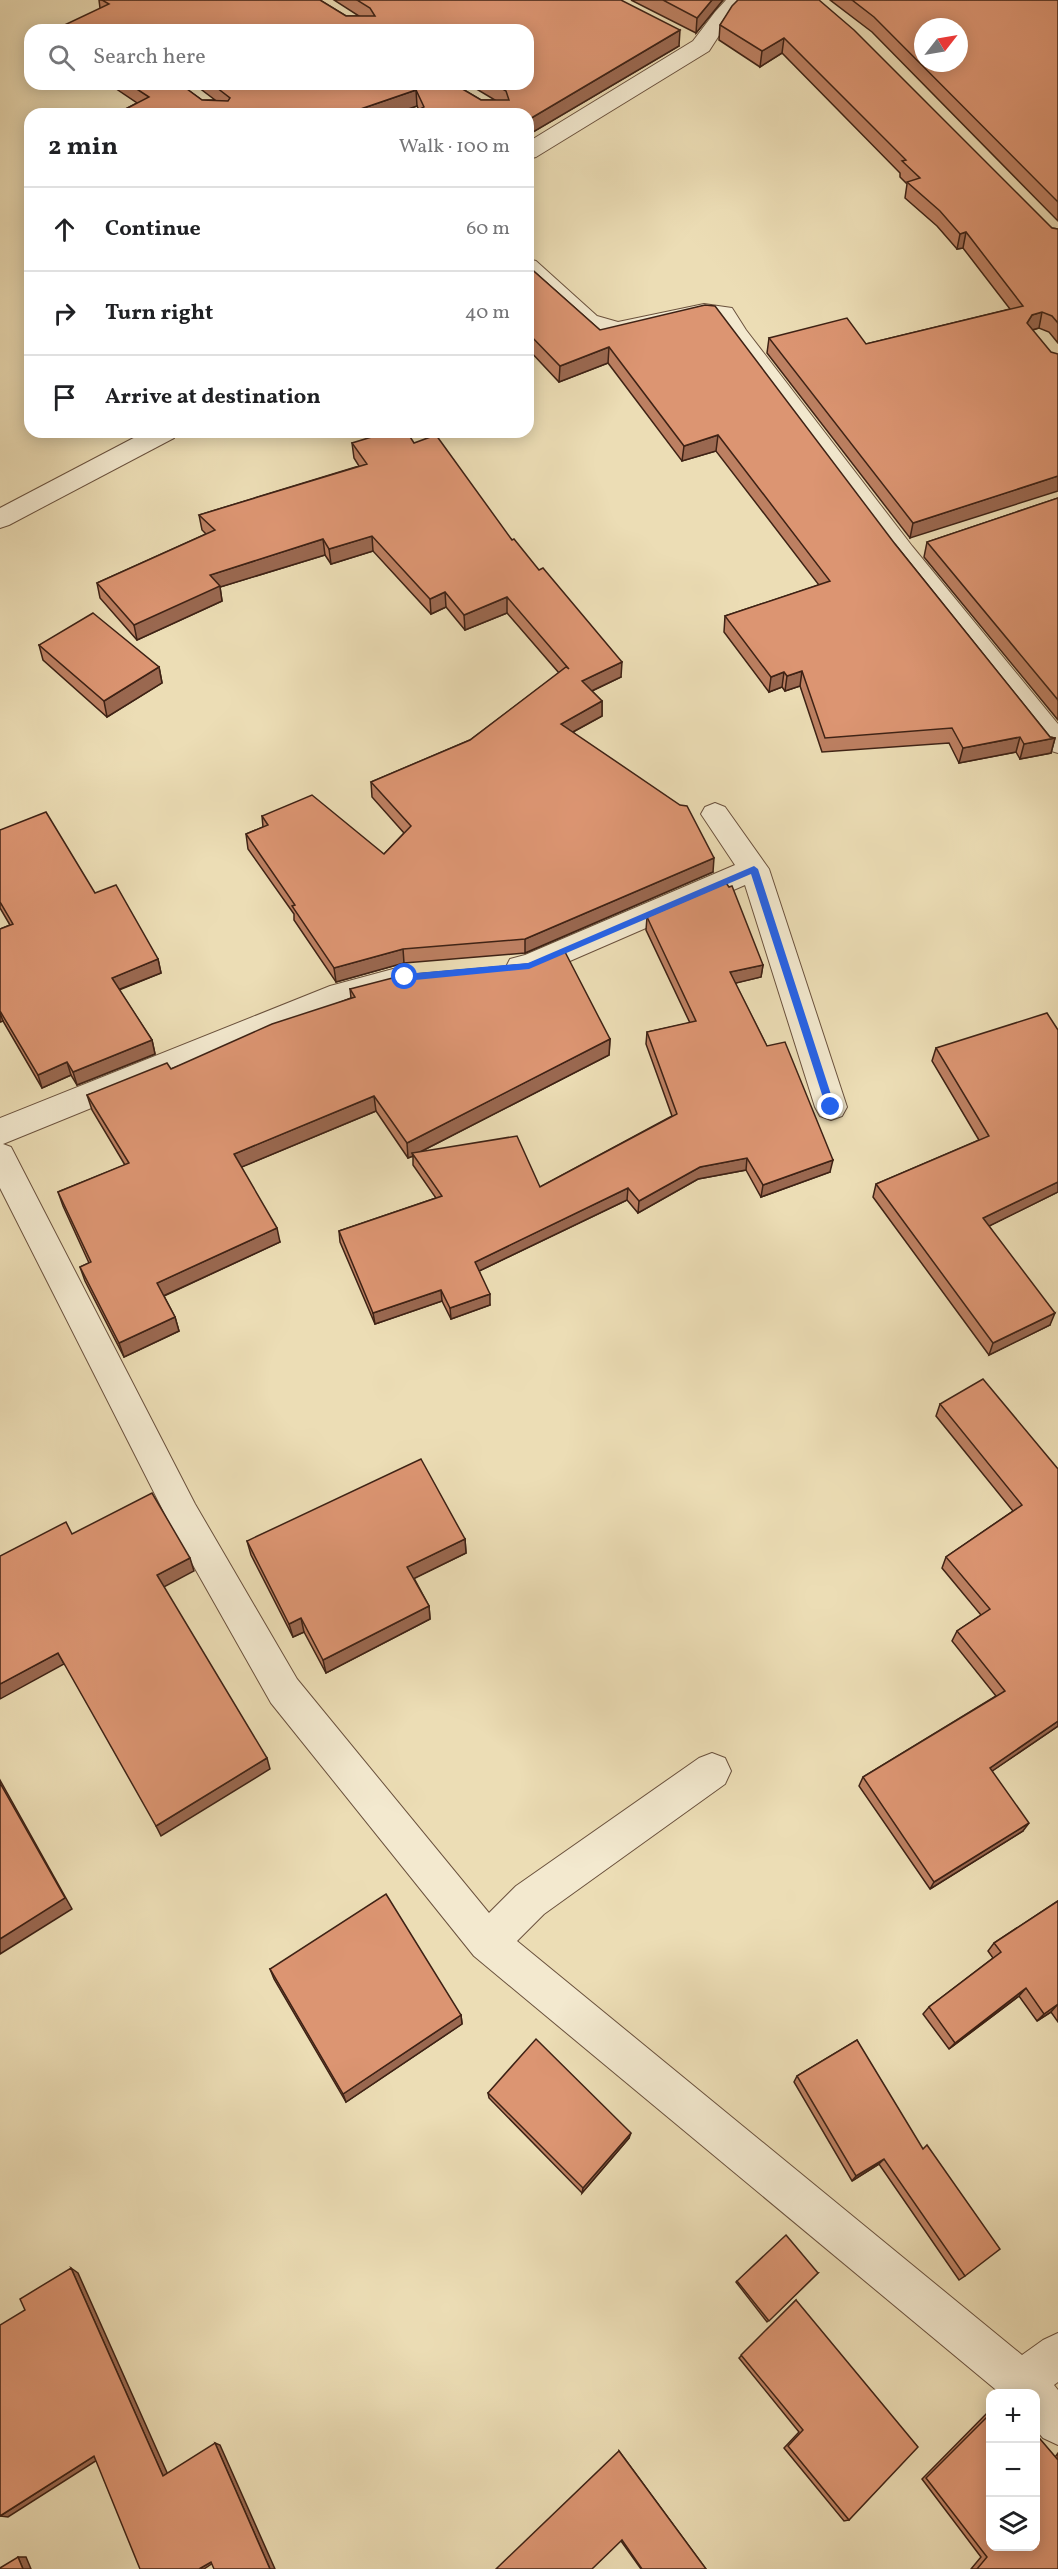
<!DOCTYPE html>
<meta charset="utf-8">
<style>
:root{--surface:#fff;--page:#f6f6f6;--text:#202124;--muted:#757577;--line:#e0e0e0}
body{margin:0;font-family:Vollkorn,serif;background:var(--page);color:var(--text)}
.controls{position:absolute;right:18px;bottom:18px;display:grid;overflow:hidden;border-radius:12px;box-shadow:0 3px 15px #0003}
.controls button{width:54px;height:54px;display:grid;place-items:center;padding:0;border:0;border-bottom:2px solid var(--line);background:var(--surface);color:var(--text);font:30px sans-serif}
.compass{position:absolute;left:914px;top:18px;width:54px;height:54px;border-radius:50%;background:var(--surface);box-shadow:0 3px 15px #0003;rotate:59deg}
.stop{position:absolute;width:18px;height:18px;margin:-14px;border:4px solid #2563eb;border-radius:50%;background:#fff}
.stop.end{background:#2563eb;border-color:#fff;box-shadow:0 2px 6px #0008}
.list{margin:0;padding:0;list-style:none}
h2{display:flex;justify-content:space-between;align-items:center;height:78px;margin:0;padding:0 24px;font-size:26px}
h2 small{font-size:20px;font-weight:400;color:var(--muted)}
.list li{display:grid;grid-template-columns:39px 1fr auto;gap:18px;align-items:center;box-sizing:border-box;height:84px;padding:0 24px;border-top:2px solid var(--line)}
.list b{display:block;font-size:22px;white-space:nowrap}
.list em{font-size:20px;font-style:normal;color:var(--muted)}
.icon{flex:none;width:33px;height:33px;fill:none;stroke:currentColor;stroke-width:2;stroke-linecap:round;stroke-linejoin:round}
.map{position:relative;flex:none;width:1058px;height:2569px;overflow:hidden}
.search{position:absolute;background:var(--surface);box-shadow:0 3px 15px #0003;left:24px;top:24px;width:510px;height:66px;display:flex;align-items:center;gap:15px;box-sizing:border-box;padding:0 21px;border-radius:18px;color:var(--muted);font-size:22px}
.panel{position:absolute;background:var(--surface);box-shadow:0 3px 15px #0003;left:24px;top:108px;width:510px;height:330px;border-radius:18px}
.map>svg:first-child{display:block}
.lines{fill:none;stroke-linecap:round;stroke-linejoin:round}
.street-casing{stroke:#6a513d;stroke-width:2}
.street{fill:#f3e9cf;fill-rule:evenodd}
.wall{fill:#bd8062;stroke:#3e2215;stroke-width:1.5}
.shaded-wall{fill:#9a6850;stroke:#3e2215;stroke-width:1.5}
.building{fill:#dc9572;stroke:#3e2215;stroke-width:1.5;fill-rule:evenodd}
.route{fill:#2563eb}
</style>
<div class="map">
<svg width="1058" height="2569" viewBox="0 0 1058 2569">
<rect width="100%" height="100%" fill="#ecddb5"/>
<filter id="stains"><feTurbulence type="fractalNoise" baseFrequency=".00333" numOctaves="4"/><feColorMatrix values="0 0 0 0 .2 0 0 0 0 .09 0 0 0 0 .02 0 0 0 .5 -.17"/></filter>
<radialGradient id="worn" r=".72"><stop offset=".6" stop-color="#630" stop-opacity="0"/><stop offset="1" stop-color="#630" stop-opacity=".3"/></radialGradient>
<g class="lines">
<g class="street-casing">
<g id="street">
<polygon points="726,0 748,0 729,20 709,51 536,157 528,159 528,142 693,41 715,12"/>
<polygon points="528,259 536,261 597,316 618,322 704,304 732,308 746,330 912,546 1058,724 1058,753 1048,750 894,558 728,338 716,320 704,318 617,337 581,326 528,279"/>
<polygon points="145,432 177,432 174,438 9,525 0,528 0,508"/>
<polygon points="715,803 725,807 769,869 847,1107 842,1116 831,1120 820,1116 815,1107 745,885 540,974 521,979 510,975 506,967 510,959 525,955 735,865 701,814 705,807"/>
<polygon points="393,969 404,973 408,981 404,989 347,1004 3,1144 11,1147 195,1504 297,1679 489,1913 516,1886 699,1758 712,1753 725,1758 731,1771 725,1784 544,1914 517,1941 1022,2355 1043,2340 1058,2333 1058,2382 1054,2385 1058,2390 1058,2445 1043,2438 1036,2430 1036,2394 1001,2394 474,1956 271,1703 171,1526 0,1188 0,1118 330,986"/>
</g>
</g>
<use href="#street" class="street"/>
</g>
<g class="wall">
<polygon points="99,0 320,0 346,16 359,16 334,0 621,0 679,46 528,135 528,114 419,110 417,106 394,114 116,114 137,103 109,84 180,84 202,100 215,100 194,84 454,84 481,100 495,100 468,84 528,84 528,30 100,8"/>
<polygon points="631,0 723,0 696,33"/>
<polygon points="738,0 1052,228 1058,229 1058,343 1049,332 1039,328 1033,330 910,538 767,353 769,338 866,344 1010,309 963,248 957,249 937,226 905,198 907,184 900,177 900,173 782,53 760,67 719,40 720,25"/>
<polygon points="830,0 1058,0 1058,221 872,32"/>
<polygon points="528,266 600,330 895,544 1050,737 1055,738 1051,753 1020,759 1016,752 959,763 949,743 822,752 800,686 785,691 782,687 769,692 724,632 725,616 819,585 716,451 682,461 608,363 559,382 528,349"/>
<polygon points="352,443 414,443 512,540 621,677 592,691 602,701 602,716 573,732 713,872 525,953 404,963 336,982 294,920 294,914 248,849 246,834 263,827 262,816 384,854 404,833 372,797 371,782 470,740 559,673 507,613 465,630 446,607 431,614 373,551 331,564 325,555 220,587 222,601 137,640 100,598 97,583 206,534 202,530 199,515 359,466 354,458"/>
<polygon points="1058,498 1058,720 924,557 927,542"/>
<polygon points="39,645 159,667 162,683 107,717 43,660"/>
<polygon points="0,830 95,893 158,959 161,973 119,990 152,1040 155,1054 77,1085 71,1075 42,1088 3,1021 0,1022 0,929 10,925 0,908"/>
<polygon points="647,917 763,965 761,977 735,983 830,1172 761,1197 746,1170 698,1179 638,1213 627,1200 479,1271 490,1305 451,1319 442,1301 375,1324 340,1242 339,1231 436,1198 413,1165 413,1156 408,1158 376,1111 241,1167 280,1242 164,1296 175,1317 179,1331 124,1357 85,1281 80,1267 89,1263 63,1206 58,1192 125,1165 92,1110 87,1095 171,1069 351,998 350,989 610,1039 609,1055 420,1152 540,1187 672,1116 646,1044 647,1032 690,1023 646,930"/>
<polygon points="1058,1030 1058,1192 989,1226 1050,1325 989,1355 873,1197 876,1184 979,1140 932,1061 936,1048"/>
<polygon points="940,1404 1058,1469 1058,1726 992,1771 1023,1831 930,1889 859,1786 863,1777 996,1696 952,1641 957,1631 981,1615 942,1568 946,1557 1013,1511 936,1416"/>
<polygon points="465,1539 466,1553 414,1578 429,1606 430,1619 326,1673 304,1632 293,1637 251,1555 247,1541"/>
<polygon points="1058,1901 1058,2022 1051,2012 1037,2021 1019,1996 949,2049 923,2014 929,2007 993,1958 988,1951 994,1943"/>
<polygon points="270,1969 461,2015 462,2024 346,2102 274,1979"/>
<polygon points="857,2040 965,2276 959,2280 879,2164 852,2181 794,2082 797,2076"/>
<polygon points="488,2093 629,2138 582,2193 489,2098"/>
<polygon points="818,2273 767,2322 736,2282 737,2281"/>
<polygon points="796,2300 849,2520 844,2521 784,2448 799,2432 739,2358"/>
<polygon points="990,2410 990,2547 1058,2453 1058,2569 971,2569 981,2557 922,2479"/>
<polygon points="619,2451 706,2569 641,2569 621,2541"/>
</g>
<g class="shaded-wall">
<polygon points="712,0 723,0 696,33 697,18"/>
<polygon points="680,30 679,46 528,135 528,120"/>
<polygon points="784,38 782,53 760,67 762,51"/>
<polygon points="416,90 417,106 394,114 346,114"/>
<polygon points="966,232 963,248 957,249 960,234"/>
<polygon points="1042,312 1039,328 1028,331 1027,323 1032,315"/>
<polygon points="609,347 608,363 559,382 560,366"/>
<polygon points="718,435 716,451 682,461 684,446"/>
<polygon points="1058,476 1058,491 910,538 913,523"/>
<polygon points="372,536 373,551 331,564 329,549"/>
<polygon points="323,539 325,555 220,587 222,601 137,640 134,625 210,575"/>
<polygon points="445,592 446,607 431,614 430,599"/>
<polygon points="507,597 507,613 465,630 464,615"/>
<polygon points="622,662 621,677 581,696 582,681"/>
<polygon points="159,667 162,683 107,717 104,701"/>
<polygon points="802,671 800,686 785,691 787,676"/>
<polygon points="784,672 782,687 769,692 771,677"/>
<polygon points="602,701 602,716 560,739 561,724"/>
<polygon points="1020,737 1016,752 959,763 963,748"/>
<polygon points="1055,738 1051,753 1020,759 1024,744"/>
<polygon points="714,858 713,872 525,953 525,939"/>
<polygon points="403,949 404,963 336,982 334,968"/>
<polygon points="158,959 161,973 115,991 112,978"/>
<polygon points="763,965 761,977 728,985 730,972"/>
<polygon points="0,1013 3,1021 0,1022"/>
<polygon points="610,1039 609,1055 414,1155 412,1153 413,1156 408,1158 407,1143"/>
<polygon points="152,1040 155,1054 77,1085 73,1072"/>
<polygon points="67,1062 71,1075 42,1088 38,1075"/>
<polygon points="374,1096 376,1111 237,1169 234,1154"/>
<polygon points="747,1158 746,1170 698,1179 638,1213 639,1201 700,1167"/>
<polygon points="833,1160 830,1172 761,1197 763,1185"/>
<polygon points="1058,1182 1058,1192 979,1231 983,1218"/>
<polygon points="628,1188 627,1200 475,1273 475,1262"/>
<polygon points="277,1228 280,1242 161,1297 157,1283"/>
<polygon points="441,1290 442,1301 375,1324 373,1313"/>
<polygon points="490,1294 490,1305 451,1319 450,1308"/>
<polygon points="1055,1313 1050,1325 989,1355 993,1343"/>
<polygon points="175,1317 179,1331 124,1357 119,1343"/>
<polygon points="465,1539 466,1553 409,1581 407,1567"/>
<polygon points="190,1558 194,1571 162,1588 157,1575"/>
<polygon points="429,1606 430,1619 326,1673 323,1660"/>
<polygon points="301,1618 304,1632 293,1637 289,1624"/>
<polygon points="58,1653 64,1664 0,1699 0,1684"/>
<polygon points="1058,1721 1058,1726 985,1776 990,1768"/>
<polygon points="267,1758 270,1769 161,1836 156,1826"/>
<polygon points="0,1780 72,1909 0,1954"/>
<polygon points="1029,1823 1023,1831 930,1889 934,1882"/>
<polygon points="1026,1988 1019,1996 949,2049 955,2043"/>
<polygon points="1058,2004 1051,2012 1037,2021 1044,2014"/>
<polygon points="461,2015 462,2024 346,2102 343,2094"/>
<polygon points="631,2133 629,2138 582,2193 583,2188"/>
<polygon points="884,2159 879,2164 852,2181 856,2176"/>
<polygon points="71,2268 78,2273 169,2477 163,2476"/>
<polygon points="215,2443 220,2445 275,2569 270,2569"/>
<polygon points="94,2456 102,2457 8,2517 0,2516"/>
<polygon points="18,2557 26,2557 31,2569 23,2569"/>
<polygon points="216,2561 204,2569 199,2569 211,2562"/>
</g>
<g class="building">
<polygon points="102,0 320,0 346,16 375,16 370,8 357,0 621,0 680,30 528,120 528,114 411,114 424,107 416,90 346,114 116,114 149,97 129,84 180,84 202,100 228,101 230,98 212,84 454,84 481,100 509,100 506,91 494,84 528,84 528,30 54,30 109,4"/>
<polygon points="663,0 712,0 697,18"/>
<polygon points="738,0 819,0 854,30 1052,228 1058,229 1058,323 1052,316 1042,312 1032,315 1027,323 1051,352 1058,354 1058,476 913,523 769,338 847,318 866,344 1023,306 966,232 960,234 940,211 907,182 920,178 902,161 906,160 784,38 762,51 720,25 732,6"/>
<path d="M852,0H1058V202L874,17ZM923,27H959V63H923Z"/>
<polygon points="528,266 600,330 705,305 715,306 895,544 1050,737 1055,738 1024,744 1020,737 963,748 952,728 825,738 802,671 787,676 784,672 771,677 725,616 830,581 718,435 684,446 609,347 560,366 528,333"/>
<polygon points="388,432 407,432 414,443 436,435 512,540 514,539 539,570 543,568 622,662 582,681 602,701 561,724 680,805 687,806 714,858 525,939 403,949 334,968 292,906 295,905 246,834 268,825 262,816 312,795 384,854 411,826 371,782 470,740 566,667 569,669 507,597 464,615 445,592 430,599 372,536 329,549 323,539 210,575 220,586 134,625 97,583 215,530 199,515 367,464 352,443"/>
<polygon points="1058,498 1058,700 927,542"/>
<polygon points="93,613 159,667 104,701 39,645"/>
<polygon points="46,812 95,893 116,885 158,959 112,978 152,1040 73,1072 67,1062 38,1075 0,1011 0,929 13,924 0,902 0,830"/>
<polygon points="726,883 729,887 732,886 763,965 730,972 767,1046 785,1042 833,1160 763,1185 747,1158 700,1167 639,1201 628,1188 475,1262 490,1294 450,1308 441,1290 373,1313 339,1231 442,1196 412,1153 517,1136 540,1187 677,1114 647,1032 696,1021 647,917"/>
<polygon points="564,950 610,1039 407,1143 374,1096 234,1154 277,1228 157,1283 175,1317 119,1343 80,1267 91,1262 58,1192 129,1163 87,1095 167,1063 171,1069 272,1024 355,997 350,989 404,975 529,964"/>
<polygon points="1047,1013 1058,1030 1058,1182 983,1218 1055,1313 993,1343 876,1184 989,1136 936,1048"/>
<polygon points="983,1379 1058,1469 1058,1721 990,1768 1029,1823 934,1882 863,1777 1005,1691 957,1631 990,1609 946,1557 1022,1505 940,1404"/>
<polygon points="421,1459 465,1539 407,1567 429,1606 323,1660 301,1618 289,1624 247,1541"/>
<polygon points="152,1493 190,1558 157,1575 267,1758 156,1826 58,1653 0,1684 0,1556 66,1522 72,1534"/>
<polygon points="0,1783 65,1898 0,1939"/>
<polygon points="386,1894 461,2015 343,2094 270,1969"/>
<polygon points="1058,1901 1058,2004 1044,2014 1026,1988 955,2043 929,2007 1001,1952 994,1943"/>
<polygon points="536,2039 631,2133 583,2188 488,2093"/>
<polygon points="857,2040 923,2149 927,2145 1000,2249 965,2276 884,2159 856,2176 797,2076"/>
<polygon points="786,2235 818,2273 769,2321 737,2281"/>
<polygon points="71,2268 163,2476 215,2443 270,2569 214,2569 211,2562 199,2569 140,2569 94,2456 0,2516 0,2325 25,2310 20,2299"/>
<polygon points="796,2300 918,2447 849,2520 788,2446 803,2430 741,2355"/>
<polygon points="990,2414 990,2547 1035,2547 1035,2433 1058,2460 1058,2569 977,2569 987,2557 926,2478"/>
<polygon points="619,2451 706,2569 642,2569 622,2540 592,2569 496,2569"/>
<polygon points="18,2557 23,2569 0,2569 0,2568"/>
</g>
<polygon class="route" points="754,866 758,869 835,1107 831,1111 826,1107 751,874 529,969 405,981 401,977 405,974 528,963"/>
<rect width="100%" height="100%" filter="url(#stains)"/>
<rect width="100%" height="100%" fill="url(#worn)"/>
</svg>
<div class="controls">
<button>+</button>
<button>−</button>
<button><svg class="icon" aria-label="layers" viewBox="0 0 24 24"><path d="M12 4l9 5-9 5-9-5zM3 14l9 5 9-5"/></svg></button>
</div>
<svg class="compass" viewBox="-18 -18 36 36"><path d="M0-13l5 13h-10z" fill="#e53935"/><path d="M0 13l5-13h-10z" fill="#757577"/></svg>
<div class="stop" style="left:405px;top:977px"></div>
<div class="stop end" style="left:831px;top:1107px"></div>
<div class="search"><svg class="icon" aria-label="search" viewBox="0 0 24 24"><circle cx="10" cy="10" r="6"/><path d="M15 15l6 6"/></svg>Search here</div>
<section class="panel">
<h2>2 min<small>Walk · 100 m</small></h2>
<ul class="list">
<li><svg class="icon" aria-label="ahead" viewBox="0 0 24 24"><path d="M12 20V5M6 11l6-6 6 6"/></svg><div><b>Continue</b></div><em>60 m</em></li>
<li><svg class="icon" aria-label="right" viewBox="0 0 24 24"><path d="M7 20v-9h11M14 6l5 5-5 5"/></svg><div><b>Turn right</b></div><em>40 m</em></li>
<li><svg class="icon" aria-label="arrive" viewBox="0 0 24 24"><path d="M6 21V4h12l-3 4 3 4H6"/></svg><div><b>Arrive at destination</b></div></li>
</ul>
</section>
</div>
